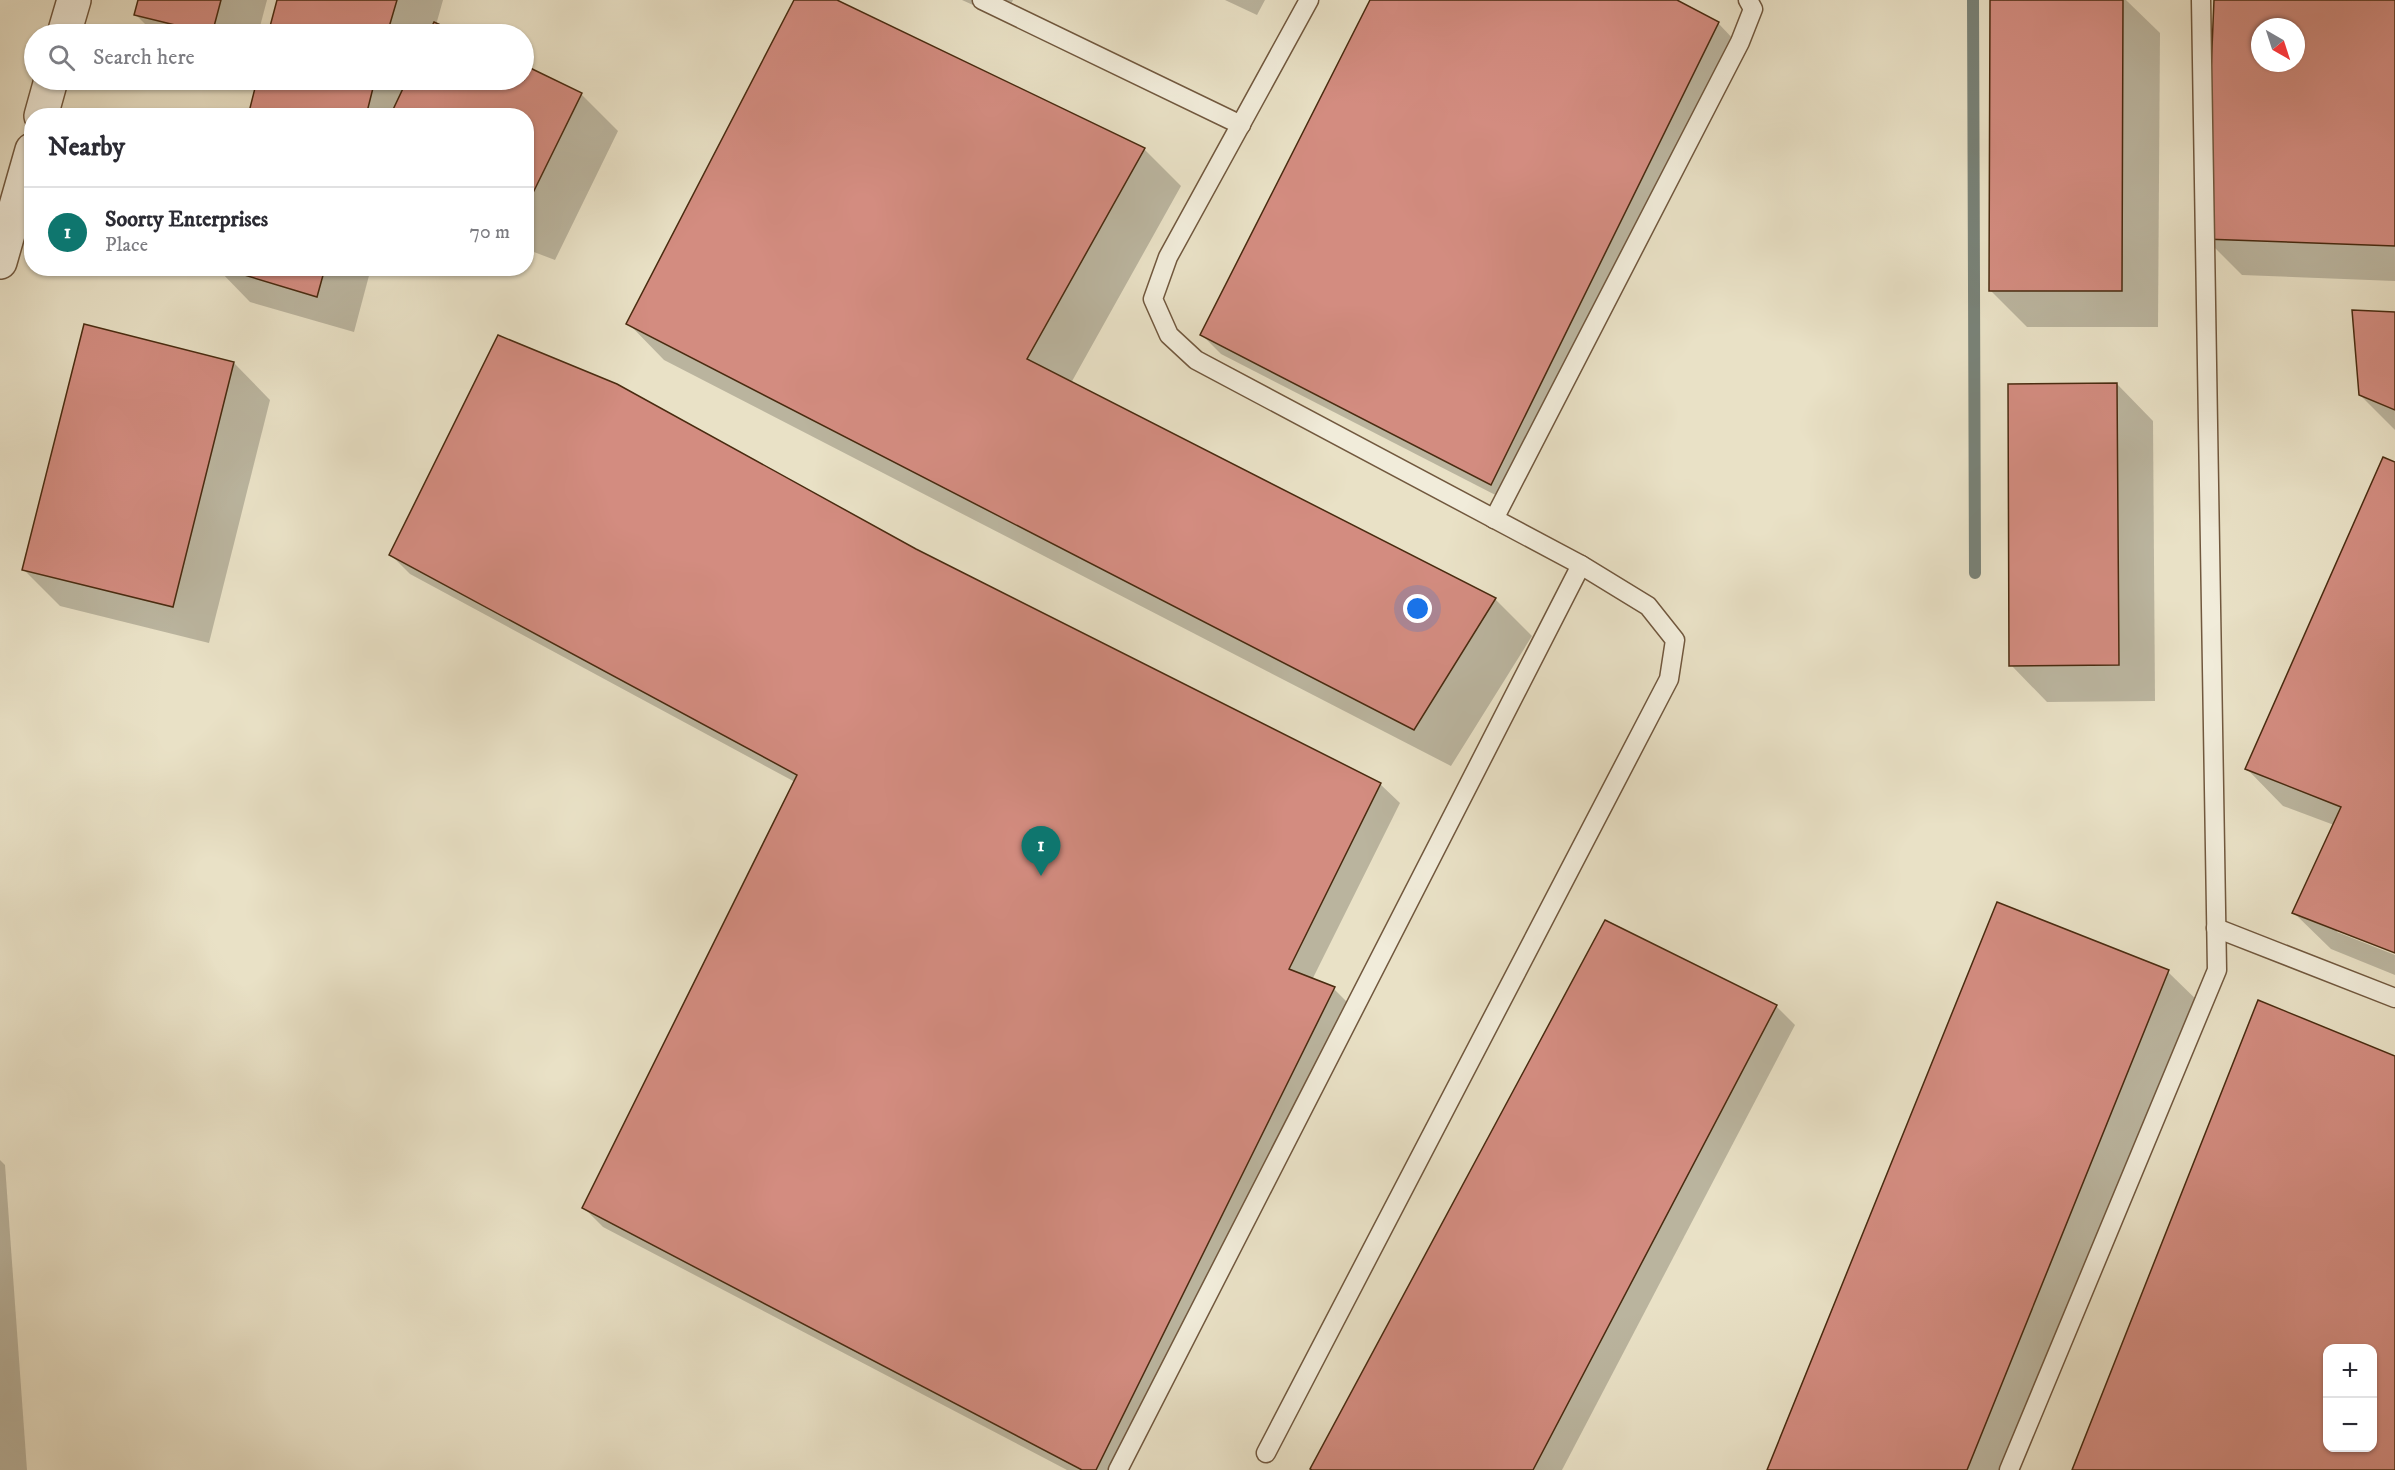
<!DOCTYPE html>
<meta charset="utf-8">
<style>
:root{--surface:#fff;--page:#f2f2f3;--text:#2b2b33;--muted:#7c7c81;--line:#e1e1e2;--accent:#0f766e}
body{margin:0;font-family:"IM FELL DW Pica",serif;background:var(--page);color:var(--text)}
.controls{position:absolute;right:18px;bottom:18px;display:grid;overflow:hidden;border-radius:12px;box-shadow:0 2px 4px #0004}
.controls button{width:54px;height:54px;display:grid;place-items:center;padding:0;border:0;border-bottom:2px solid var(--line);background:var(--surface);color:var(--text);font:30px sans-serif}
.compass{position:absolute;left:2251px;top:18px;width:54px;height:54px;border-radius:50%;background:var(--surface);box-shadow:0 2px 4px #0004;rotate:141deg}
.you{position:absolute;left:1418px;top:609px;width:21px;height:21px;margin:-15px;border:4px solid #fff;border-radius:50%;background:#1a73e8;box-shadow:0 0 0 9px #1a73e833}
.badge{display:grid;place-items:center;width:39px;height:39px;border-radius:50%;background:var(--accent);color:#fff;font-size:20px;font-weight:700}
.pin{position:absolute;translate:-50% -50px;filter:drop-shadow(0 2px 3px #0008)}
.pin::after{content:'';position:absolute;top:32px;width:21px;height:18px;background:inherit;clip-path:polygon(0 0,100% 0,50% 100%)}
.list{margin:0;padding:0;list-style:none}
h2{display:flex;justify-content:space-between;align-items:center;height:78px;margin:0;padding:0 24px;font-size:26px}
h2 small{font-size:20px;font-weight:400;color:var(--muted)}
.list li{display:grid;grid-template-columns:39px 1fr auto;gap:18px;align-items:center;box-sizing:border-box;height:90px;padding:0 24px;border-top:2px solid var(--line)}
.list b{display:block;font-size:22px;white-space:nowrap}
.list p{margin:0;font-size:20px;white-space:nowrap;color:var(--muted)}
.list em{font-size:20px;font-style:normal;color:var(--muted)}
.icon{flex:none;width:33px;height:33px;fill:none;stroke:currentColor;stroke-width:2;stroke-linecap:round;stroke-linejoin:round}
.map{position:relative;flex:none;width:2395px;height:1470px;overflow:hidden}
.search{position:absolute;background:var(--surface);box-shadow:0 2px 4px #0004;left:24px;top:24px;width:510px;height:66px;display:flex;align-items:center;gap:15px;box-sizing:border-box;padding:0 21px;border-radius:33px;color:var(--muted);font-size:22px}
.panel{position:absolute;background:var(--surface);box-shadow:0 2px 4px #0004;left:24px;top:108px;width:510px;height:168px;border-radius:24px}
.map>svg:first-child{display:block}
.shadow{fill:#0003;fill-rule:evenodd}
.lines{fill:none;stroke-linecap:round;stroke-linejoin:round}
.stream{stroke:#798277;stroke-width:12}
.building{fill:#d38c80;stroke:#492b10;stroke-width:1.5;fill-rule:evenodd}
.lane-casing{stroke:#71583e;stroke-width:21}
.street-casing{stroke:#71583e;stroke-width:36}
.lane{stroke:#f1ecda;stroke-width:18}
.street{stroke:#f1ecda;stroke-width:33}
</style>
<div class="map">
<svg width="2395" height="1470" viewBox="0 0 2395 1470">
<rect width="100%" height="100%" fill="#e9e1c6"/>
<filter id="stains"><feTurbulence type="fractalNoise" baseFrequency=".00333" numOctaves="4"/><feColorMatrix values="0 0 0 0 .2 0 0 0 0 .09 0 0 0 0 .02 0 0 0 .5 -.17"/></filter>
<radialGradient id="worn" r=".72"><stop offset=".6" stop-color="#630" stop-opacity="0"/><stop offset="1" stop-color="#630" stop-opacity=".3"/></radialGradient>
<g class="shadow">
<polygon points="140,0 267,0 258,34 155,34 136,15"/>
<polygon points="278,0 443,0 436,25 456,34 269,34"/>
<polygon points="796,0 834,0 1145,150 1181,186 1071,383 1495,599 1532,636 1451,766 664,360 628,323"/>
<polygon points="962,0 1013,0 1004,19"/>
<polygon points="1225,0 1265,0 1257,15"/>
<polygon points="1372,0 1674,0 1718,23 1737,43 1511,503 1221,354 1202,335"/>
<polygon points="1992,0 2126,0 2160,33 2158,327 2027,327 1990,290"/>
<path d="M2216,0H2395V281L2242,275L2205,238ZM2260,27H2296V63H2260Z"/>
<polygon points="524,67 581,94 618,131 555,260 526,249 526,116 250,116 258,80 524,80"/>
<polygon points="217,268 371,268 354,332 250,302"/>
<polygon points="2395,314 2395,430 2360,395"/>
<polygon points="234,363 270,400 209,643 60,606 24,570"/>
<polygon points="2117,384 2153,421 2155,701 2047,702 2011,665"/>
<polygon points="2395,464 2395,952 2337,929 2337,932 2395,955 2395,975 2331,949 2294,913 2334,825 2283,806 2247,769"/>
<polygon points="916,551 1380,784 1400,803 1312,980 1334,989 1353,1008 1124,1470 1067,1470 603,1227 584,1208 795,782 410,574 391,555"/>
<polygon points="1997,904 2168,972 2205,1008 2018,1470 1769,1470"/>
<polygon points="1776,1006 1795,1025 1562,1470 1313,1470"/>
<path d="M2395,1058V1470H2073ZM2328,1348H2372V1448H2328Z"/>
<polygon points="0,1160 5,1165 27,1470 0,1470"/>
</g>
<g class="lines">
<polyline class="stream" points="1973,0 1975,573"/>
</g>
<g class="building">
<polygon points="138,0 221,0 212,34 134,15"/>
<polygon points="277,0 397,0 387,34 268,34"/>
<polygon points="794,0 837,0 1145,148 1027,359 1496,598 1414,730 626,324"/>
<polygon points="1370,0 1677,0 1719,22 1491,485 1200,335"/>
<polygon points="1990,0 2123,0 2122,291 1989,291"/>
<path d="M2214,0H2395V246L2204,239ZM2260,27H2296V63H2260Z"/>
<polygon points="434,22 460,34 428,34"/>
<polygon points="524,65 582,93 526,207 526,116 390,116 407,80 524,80"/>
<polygon points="257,80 375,80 366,116 248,116"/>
<polygon points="221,268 325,268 317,297"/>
<polygon points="2352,310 2395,312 2395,410 2359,395"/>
<polygon points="84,324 234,362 173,607 22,570"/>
<polygon points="498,335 617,384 916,549 1381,783 1289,969 1335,987 1096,1470 1082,1470 582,1208 797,775 389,555"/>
<polygon points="2117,383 2119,665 2009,666 2008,384"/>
<polygon points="2383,457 2395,462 2395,953 2292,913 2341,807 2245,769"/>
<polygon points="1997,902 2169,970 1967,1470 1767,1470"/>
<polygon points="1605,920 1777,1005 1533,1470 1312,1470 1310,1469"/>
<path d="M2258,1000L2395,1056V1470H2072ZM2328,1348H2372V1448H2328Z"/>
</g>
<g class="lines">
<g class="lane-casing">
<g id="lane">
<polyline points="982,0 1241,125"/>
<polyline points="1494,519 1740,42 1753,9 1748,0"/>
<polyline points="2216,928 2395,998"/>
<polyline points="1266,1453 1669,679 1675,640 1648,606 1581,565 1196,360 1169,335 1153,299 1168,257 1309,0"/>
<polyline points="1118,1470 1581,565"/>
<polyline points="2009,1470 2217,970 2201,0"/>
</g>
</g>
<g class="street-casing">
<g id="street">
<polyline points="64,34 74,0"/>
<polyline points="41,116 51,80"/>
<polyline points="0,262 32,150"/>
</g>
</g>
<use href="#lane" class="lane"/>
<use href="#street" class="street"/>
</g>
<rect width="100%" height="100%" filter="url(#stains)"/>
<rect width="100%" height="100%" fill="url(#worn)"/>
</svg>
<div class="controls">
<button>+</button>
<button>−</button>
</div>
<svg class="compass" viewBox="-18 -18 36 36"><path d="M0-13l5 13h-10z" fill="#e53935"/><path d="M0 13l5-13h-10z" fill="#7c7c81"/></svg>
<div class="you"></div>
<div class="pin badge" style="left:1041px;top:876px">1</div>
<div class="search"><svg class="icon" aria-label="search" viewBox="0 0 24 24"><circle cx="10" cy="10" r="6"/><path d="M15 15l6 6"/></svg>Search here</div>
<section class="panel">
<h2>Nearby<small></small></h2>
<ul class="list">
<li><span class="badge">1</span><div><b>Soorty Enterprises</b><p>Place</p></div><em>70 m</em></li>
</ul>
</section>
</div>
